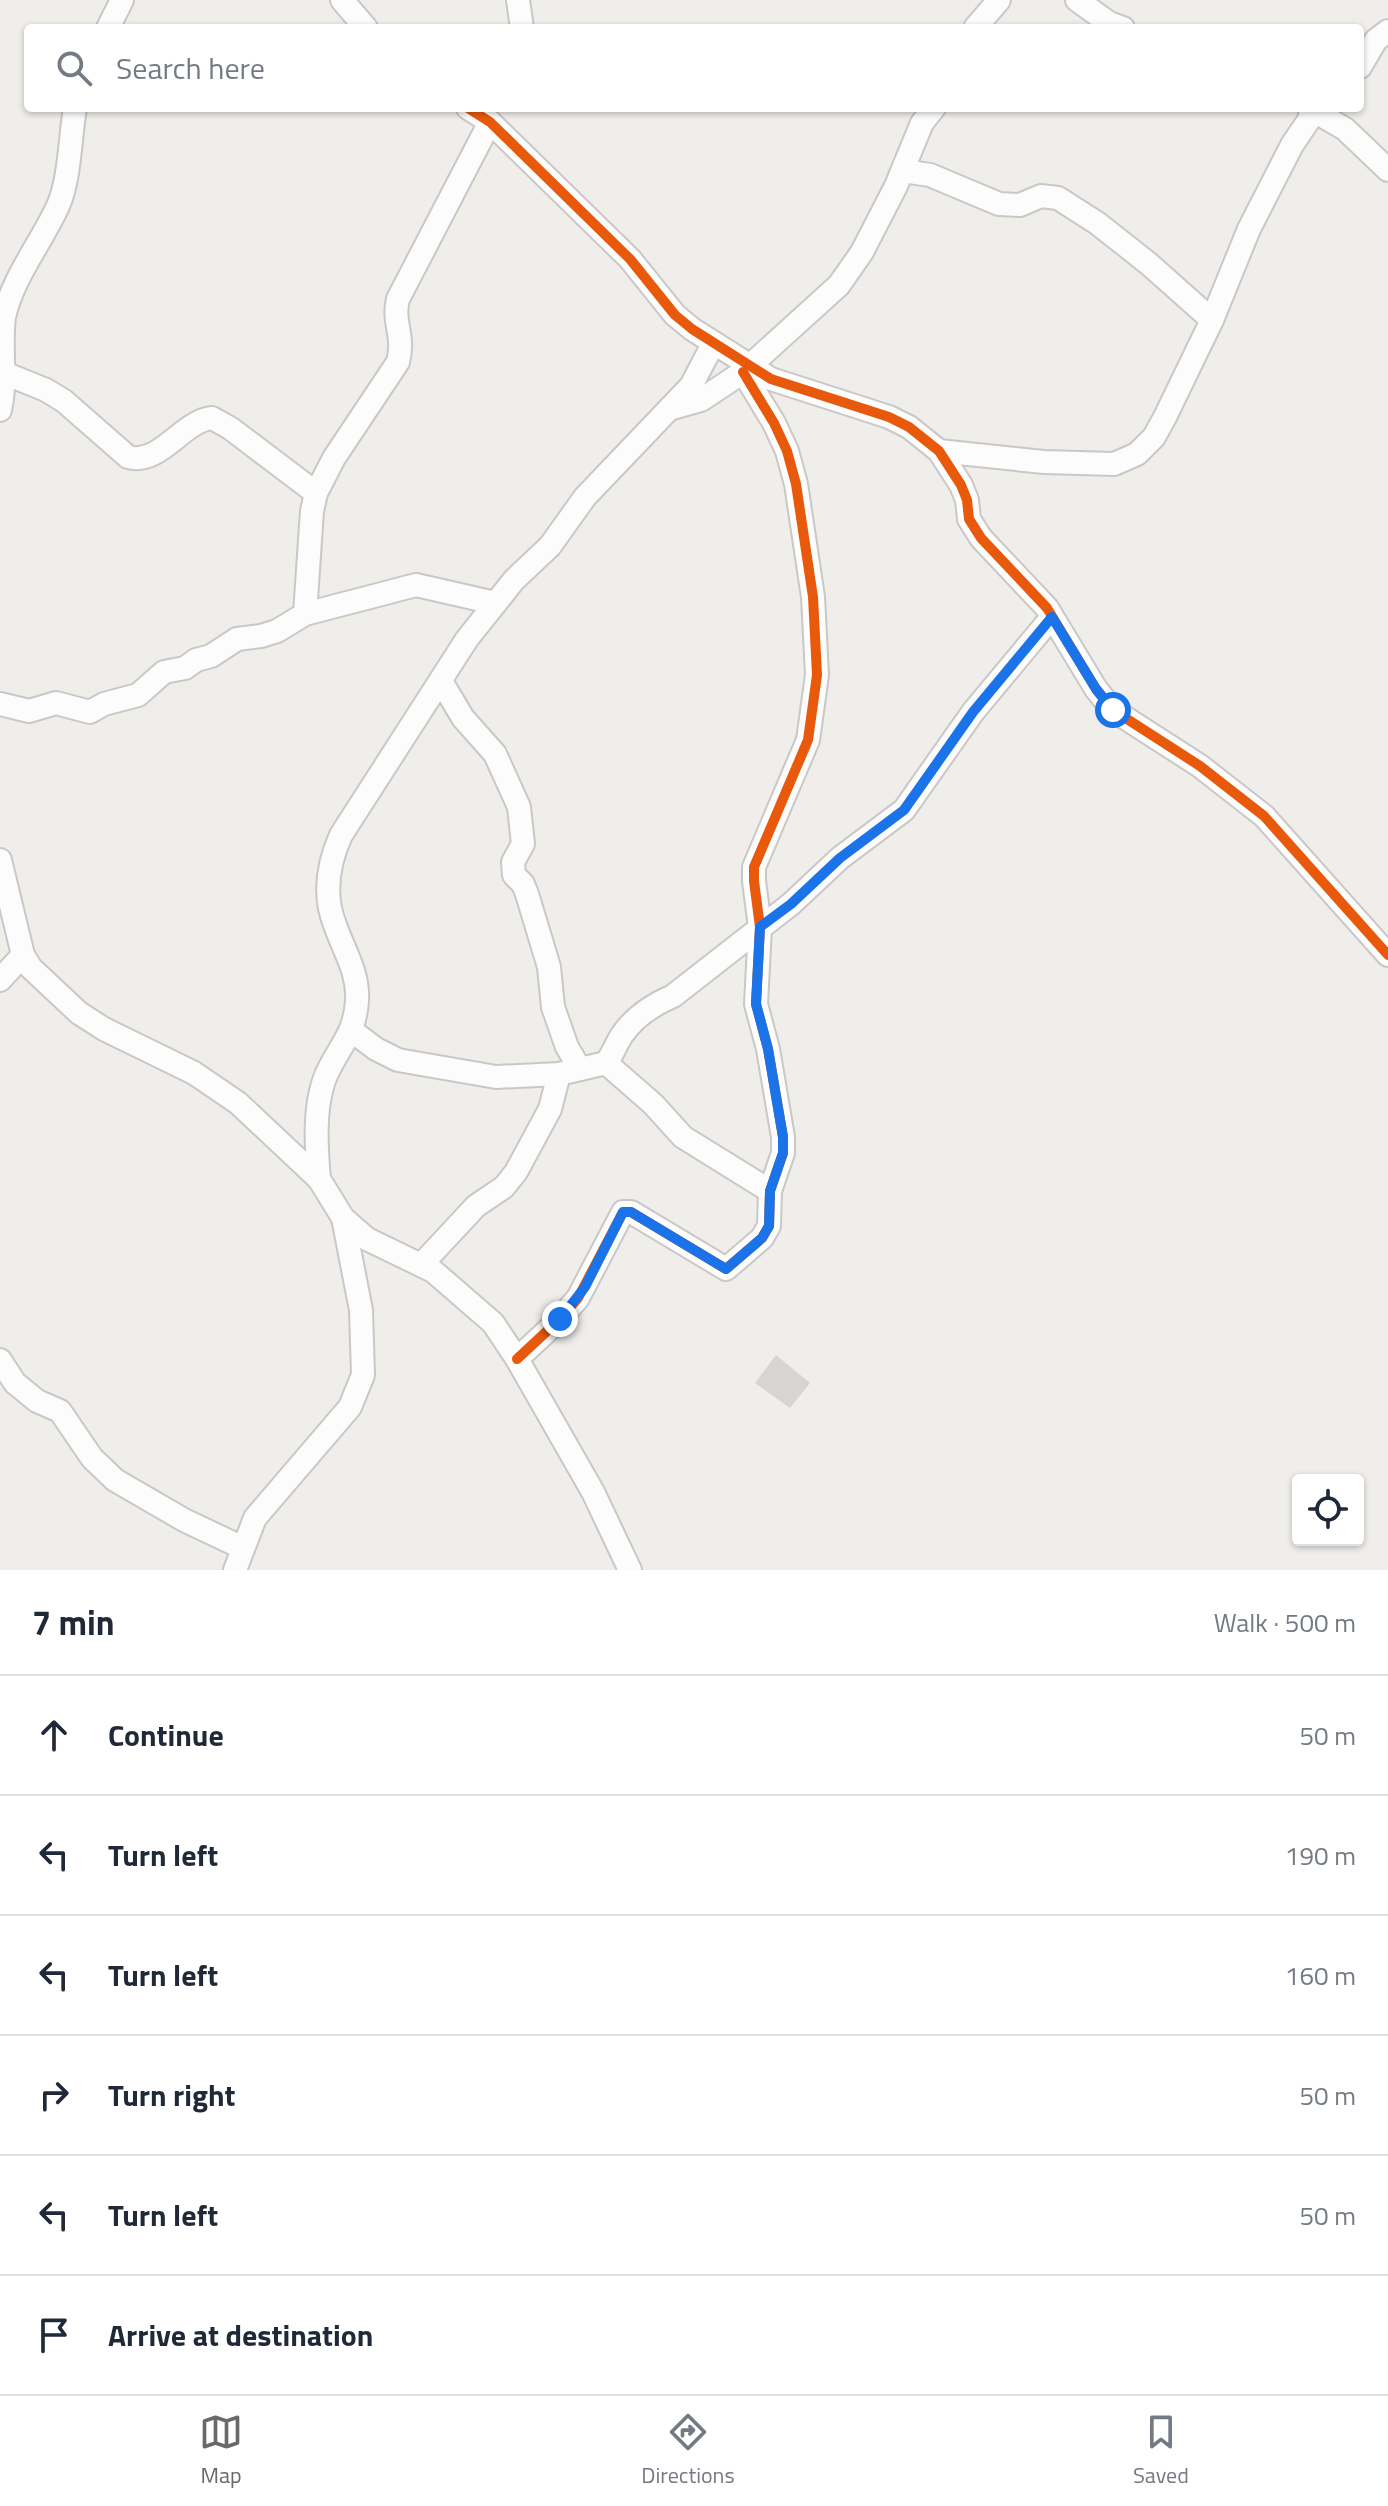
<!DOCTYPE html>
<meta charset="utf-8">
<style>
:root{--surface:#fff;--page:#f6f6f7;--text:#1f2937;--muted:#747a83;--line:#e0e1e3;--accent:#6a6968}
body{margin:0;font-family:"Titillium Web",sans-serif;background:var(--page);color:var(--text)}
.controls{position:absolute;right:24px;bottom:24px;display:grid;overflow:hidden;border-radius:8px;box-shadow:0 2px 6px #0004}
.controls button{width:72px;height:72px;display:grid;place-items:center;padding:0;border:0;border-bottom:2px solid var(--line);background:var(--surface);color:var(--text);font:40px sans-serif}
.stop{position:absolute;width:24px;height:24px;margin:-18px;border:6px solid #1a73e8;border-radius:50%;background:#fff}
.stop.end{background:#1a73e8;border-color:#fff;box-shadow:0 2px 8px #0008}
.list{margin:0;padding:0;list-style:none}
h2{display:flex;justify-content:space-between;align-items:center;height:104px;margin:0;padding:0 32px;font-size:34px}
h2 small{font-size:26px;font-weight:400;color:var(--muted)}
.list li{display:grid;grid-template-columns:52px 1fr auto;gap:24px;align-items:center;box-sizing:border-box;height:120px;padding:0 32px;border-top:2px solid var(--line)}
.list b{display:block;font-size:30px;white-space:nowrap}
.list em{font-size:26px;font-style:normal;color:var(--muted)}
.icon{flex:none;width:44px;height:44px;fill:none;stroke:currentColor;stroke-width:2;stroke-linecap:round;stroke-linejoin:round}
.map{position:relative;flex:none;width:1388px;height:1570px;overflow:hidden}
.search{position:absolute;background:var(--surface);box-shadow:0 2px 6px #0004;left:24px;right:24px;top:24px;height:88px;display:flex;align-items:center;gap:20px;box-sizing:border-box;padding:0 28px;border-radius:8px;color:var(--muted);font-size:30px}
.sheet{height:824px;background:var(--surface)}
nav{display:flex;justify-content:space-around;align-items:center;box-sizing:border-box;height:112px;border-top:2px solid var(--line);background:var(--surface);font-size:22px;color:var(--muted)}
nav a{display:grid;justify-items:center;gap:4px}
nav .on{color:var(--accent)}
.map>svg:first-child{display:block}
.building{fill:#d7d4d2}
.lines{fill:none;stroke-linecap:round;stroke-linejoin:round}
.minor-casing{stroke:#c9c8c7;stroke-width:26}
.minor{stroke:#fdfcfc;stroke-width:22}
.cycleway-casing{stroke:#fff;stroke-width:15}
.cycleway{stroke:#e8590c;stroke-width:10}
.route{stroke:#1a73e8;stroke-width:10}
</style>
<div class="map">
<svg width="1388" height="1570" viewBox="0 0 1388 1570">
<rect width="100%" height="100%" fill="#f0eeeb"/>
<polygon class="building" points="776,1355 810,1383 790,1408 755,1383"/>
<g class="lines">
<g class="minor-casing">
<g id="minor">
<polyline points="342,0 366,28"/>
<polyline points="518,0 522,28"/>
<polyline points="1077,0 1109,23 1123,28"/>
<polyline points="108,28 122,0"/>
<polyline points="975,28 999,0"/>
<polyline points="1360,67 1376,40 1388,31"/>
<polyline points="468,108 490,122 630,259 675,315 692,329 771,379 889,417 909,427 939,451 961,485 967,500 969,519 981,538 1047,608 1096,689 1113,710 1200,766 1264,816 1388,955"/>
<polyline points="1309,108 1345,129 1388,170"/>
<polyline points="903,171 930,175 999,204 1020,205 1041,196 1058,198 1097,223 1149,264 1212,320"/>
<path d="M4,373L46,390L64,401L128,457C160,466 182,421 212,418L230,428L316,493"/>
<polyline points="669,409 701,400 743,372 839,285 862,252 896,186 922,123 934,108"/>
<path d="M0,410C7,379 0,347 4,317C13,277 41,243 58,206C70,179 70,137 75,108"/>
<polyline points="939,451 1044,462 1114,464 1137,454 1154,437 1165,417 1212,320 1249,229 1292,145 1317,108"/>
<path d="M305,614L312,511L316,493L334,458L398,362C405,335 392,323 398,299L490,122"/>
<polyline points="441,681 463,718 495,754 519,807 523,844 513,862 514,875 523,884 527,894 549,967 553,1007 567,1047 580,1069"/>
<polyline points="0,704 29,711 56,703 90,712 104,704 138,695 164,672 185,668 196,660 211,656 237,639 261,636 277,631 305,614 416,585 495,603"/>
<polyline points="0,860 23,955 31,968 79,1013 104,1029 194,1073 238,1103 319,1179 343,1218 367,1239 433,1271 493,1323 517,1359 593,1492 630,1570"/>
<polyline points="0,980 23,955"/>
<path d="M352,1031L376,1049L398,1060L496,1077L559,1074L606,1063C613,1054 616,1044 622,1035C635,1016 652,1005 673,996L791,904L840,858L904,810L973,712L1052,617"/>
<polyline points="606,1063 653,1104 683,1137 770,1191"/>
<path d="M319,1179C316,1146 313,1099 329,1069C342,1043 355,1032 357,1001C359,973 344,951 335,925C323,895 328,864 341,835L467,639L514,580L550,546L585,497L691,386L713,344"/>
<polyline points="421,1265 476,1206 504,1187 516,1172 550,1109 559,1074"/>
<polyline points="517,1359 560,1319 578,1298 623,1212 631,1212 726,1269 762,1238 769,1226 770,1191 783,1153 783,1137 768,1049 756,1004 760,927 754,881 754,867 808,740 817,675 813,597 796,484 787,451 774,423 743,372"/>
<polyline points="0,1360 15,1383 37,1401 60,1411 92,1458 115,1480 184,1520 243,1548"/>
<polyline points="235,1570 255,1518 350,1407 363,1375 361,1310 343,1218"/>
</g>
</g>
<use href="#minor" class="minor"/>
<g class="cycleway-casing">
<g id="cycleway">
<polyline points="468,108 490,122 630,259 675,315 692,329 771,379 889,417 909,427 939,451 961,485 967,500 969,519 981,538 1047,608 1096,689 1113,710 1200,766 1264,816 1388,955"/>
<polyline points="517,1359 560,1319 578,1298 623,1212 631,1212 726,1269 762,1238 769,1226 770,1191 783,1153 783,1137 768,1049 756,1004 760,927 754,881 754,867 808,740 817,675 813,597 796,484 787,451 774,423 743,372"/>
</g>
</g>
<use href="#cycleway" class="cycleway"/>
</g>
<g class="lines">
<polyline class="route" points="560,1319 585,1287 623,1212 631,1212 726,1269 762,1238 769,1226 770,1191 783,1153 783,1137 768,1049 756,1004 760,927 791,904 840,858 904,810 973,712 1052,617 1096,689 1113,710"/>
</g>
</svg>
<div class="controls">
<button><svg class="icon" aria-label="locate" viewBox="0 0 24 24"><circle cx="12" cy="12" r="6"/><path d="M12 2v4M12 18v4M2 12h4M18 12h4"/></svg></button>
</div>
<div class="stop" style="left:1113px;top:710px"></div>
<div class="stop end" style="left:560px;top:1319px"></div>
<div class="search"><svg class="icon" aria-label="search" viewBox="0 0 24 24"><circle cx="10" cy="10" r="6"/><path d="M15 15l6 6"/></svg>Search here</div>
</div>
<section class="sheet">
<h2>7 min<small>Walk · 500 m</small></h2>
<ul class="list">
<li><svg class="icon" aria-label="ahead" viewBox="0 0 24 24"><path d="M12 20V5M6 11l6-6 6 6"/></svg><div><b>Continue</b></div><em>50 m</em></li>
<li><svg class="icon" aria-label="left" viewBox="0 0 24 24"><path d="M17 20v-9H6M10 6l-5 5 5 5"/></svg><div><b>Turn left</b></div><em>190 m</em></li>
<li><svg class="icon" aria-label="left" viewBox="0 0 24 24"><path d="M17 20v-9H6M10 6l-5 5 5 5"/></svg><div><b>Turn left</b></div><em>160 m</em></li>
<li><svg class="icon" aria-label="right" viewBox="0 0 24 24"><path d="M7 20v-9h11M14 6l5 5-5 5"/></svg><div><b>Turn right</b></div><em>50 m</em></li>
<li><svg class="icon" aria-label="left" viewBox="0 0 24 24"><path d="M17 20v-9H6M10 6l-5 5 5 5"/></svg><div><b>Turn left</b></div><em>50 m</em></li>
<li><svg class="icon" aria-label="arrive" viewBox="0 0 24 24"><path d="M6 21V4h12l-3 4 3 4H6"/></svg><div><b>Arrive at destination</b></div></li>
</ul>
</section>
<nav>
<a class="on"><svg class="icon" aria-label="map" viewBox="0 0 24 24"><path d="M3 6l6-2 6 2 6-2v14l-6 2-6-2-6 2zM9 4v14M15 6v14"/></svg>Map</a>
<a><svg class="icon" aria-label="directions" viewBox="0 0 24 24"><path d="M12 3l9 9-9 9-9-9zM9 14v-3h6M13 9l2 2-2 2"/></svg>Directions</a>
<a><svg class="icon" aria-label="saved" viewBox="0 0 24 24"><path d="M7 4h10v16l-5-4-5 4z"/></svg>Saved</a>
</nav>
